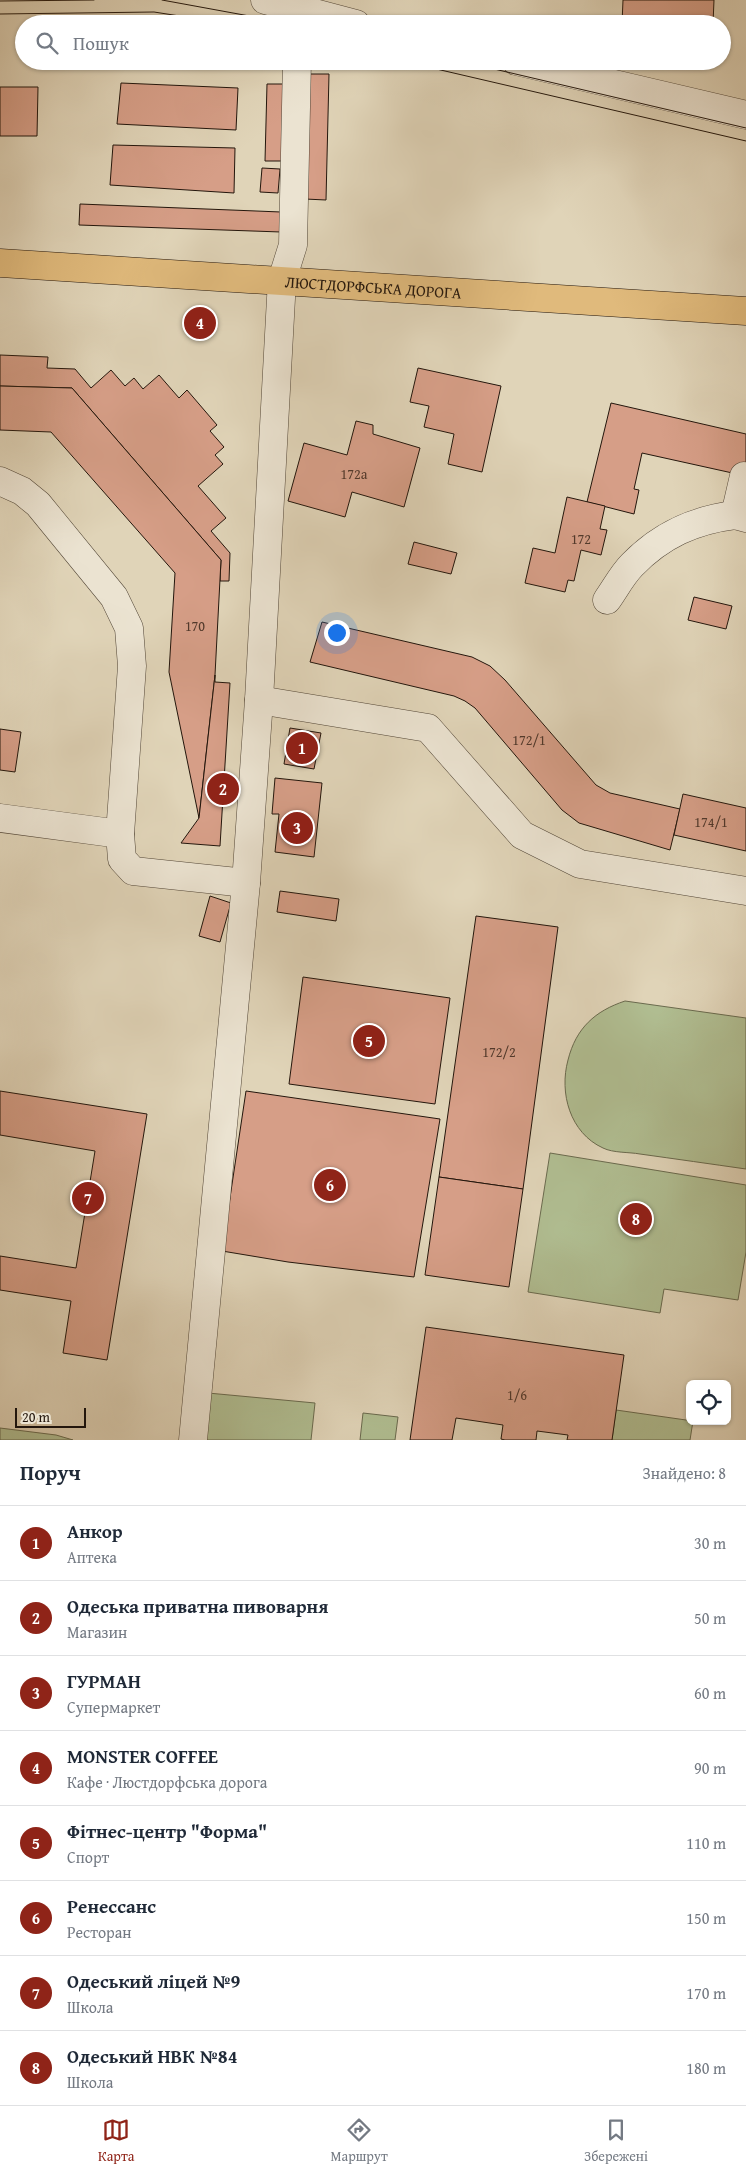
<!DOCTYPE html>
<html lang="uk">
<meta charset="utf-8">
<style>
:root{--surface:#fff;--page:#f2f2f3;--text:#1f2937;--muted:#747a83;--line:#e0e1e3;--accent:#8f2418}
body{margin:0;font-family:"Gentium Book Plus",serif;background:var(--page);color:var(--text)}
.controls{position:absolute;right:15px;bottom:15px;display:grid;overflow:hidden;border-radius:8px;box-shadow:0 1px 4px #0004}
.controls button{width:45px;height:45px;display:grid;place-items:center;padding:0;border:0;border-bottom:1px solid var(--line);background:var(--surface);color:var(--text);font:25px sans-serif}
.scale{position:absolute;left:15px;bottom:12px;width:71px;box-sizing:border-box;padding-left:5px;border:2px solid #23160c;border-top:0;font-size:14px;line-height:18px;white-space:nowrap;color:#23160c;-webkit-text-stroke:4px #ebe3d1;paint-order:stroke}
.you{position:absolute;left:336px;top:632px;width:18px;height:18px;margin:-12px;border:4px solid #fff;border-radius:50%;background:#1a73e8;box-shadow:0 0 0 8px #1a73e833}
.badge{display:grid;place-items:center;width:32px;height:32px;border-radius:50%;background:var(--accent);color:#fff;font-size:16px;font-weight:700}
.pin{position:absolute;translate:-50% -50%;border:2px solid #fff;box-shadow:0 1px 5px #0006}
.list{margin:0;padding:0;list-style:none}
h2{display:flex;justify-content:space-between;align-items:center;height:65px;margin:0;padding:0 20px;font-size:21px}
h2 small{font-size:16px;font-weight:400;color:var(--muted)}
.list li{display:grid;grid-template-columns:32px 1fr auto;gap:15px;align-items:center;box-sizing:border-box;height:75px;padding:0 20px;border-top:1px solid var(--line)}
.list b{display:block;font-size:19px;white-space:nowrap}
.list p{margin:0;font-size:16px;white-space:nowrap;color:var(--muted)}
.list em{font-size:16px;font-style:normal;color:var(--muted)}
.icon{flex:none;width:28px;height:28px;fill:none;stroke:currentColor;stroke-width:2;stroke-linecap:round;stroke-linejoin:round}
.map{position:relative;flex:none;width:746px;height:1440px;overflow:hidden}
.search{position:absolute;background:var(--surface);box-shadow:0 1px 4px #0004;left:15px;right:15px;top:15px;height:55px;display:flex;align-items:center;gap:12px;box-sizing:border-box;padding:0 18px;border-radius:28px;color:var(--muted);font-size:19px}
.sheet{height:665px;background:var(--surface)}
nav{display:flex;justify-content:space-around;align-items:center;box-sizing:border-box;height:70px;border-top:1px solid var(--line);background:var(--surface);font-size:14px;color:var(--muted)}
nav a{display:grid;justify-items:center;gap:2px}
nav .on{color:var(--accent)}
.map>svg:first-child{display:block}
.green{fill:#b0bd91;stroke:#6a6a4e}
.building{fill:#d69e87;stroke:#23160c}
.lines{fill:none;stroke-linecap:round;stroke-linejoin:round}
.minor-casing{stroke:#524637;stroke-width:29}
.major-casing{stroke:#23160c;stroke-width:29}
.minor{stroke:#ebe3d1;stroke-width:28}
.major{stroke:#e0ba7c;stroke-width:28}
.tram{stroke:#23160c;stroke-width:1}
.labels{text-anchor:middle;stroke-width:4.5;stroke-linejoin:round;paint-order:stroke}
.number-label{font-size:14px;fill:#50382b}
.street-label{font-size:16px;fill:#23160c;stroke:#ebe3d1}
</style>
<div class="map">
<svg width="746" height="1440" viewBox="0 0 746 1440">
<rect width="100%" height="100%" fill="#e0d4b8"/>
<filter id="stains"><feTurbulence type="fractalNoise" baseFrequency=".004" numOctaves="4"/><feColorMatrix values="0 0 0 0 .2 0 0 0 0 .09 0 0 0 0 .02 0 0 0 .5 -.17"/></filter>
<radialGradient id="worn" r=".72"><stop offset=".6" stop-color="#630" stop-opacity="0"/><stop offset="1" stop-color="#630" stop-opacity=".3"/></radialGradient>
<g class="green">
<path d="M625,1001L746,1018V1169C711,1164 676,1159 640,1154C629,1152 613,1153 603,1148C570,1133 559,1093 568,1060C576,1028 595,1011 625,1001Z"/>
<polygon points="550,1153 746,1185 746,1252 738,1300 664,1289 660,1313 528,1292"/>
<polygon points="208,1393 315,1403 311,1440 203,1440"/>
<polygon points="616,1410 693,1421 690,1440 612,1440"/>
<polygon points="363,1413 398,1417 395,1440 360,1440"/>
<polygon points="0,1428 56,1435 73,1440 0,1440"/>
</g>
<g class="building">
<polygon points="623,0 714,0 713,24 622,24"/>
<polygon points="310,74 329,74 326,200 305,199"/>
<polygon points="121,83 238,88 236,130 117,124"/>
<polygon points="267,84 286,84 284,161 265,161"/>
<polygon points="0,87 38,87 37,136 0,136"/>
<polygon points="113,145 235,148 234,193 110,185"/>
<polygon points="262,168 280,169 278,193 260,192"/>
<polygon points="80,204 281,212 281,232 79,225"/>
<polygon points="212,315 211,330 189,330 189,316"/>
<polygon points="0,355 48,357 47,368 75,369 91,388 111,370 125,386 134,378 143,389 159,375 179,398 187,390 217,425 210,431 224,447 215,455 223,464 198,486 226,518 211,531 230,553 229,581 220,581 221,560 72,388 0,386"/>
<polygon points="418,368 501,386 482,472 448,464 454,434 424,427 429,406 410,402"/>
<polygon points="0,386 72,388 221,560 215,675 199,818 169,672 175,573 51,432 0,430"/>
<polygon points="611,403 746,434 746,476 642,453 634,489 639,490 634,514 587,502"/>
<polygon points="356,421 373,425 373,434 420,448 404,507 352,492 345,517 288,501 304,443 347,455"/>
<polygon points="567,497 605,506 600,529 607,530 601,555 581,550 574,581 568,580 565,592 525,583 533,548 555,553"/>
<polygon points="414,542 457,553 451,574 408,564"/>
<polygon points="694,597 732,606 726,629 688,620"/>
<polygon points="322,622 472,657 490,666 505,680 596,785 610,793 680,809 670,850 579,823 562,810 475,708 465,701 454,696 310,662"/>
<polygon points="215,675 215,682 230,683 220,846 181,843 199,818"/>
<polygon points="290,728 321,733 314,769 284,764"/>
<polygon points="0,729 21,732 15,772 0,770"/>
<polygon points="275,778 322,783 314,857 275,852 279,814 272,814"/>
<polygon points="683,794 746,808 746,851 674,835"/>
<polygon points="280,891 339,899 336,921 277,912"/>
<polygon points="210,896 231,903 220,942 199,936"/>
<polygon points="476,916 558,927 523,1189 439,1177"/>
<polygon points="303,977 450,998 435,1104 289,1084"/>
<polygon points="0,1091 147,1114 107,1360 63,1353 71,1301 0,1290 0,1256 76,1268 95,1151 0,1135"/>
<polygon points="246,1091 440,1119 414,1277 288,1262 222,1251"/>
<polygon points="439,1177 523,1189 509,1287 425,1275"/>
<polygon points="426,1327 624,1355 612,1440 567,1440 568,1435 537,1431 536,1440 505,1440 501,1439 503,1425 456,1418 452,1440 410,1440"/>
</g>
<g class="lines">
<g class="minor-casing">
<g id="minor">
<polyline points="265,0 356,24"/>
<polyline points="516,61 746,115"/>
<polyline points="744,476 735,515 746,518"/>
<polyline points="0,481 22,491 38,504 114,597 129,628 132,666 120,834"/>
<path d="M607,600C615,589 622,575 632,565C661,535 694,520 735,515"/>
<polyline points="259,700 428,728 522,835 580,864 746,891"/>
<polyline points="0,818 120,834 122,859 133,871 246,883"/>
<polyline points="193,1440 246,883 259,700 282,280 293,245 297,61"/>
</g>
</g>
<g class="major-casing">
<g id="major">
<path id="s1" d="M0,263L746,311"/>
</g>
</g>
<use href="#minor" class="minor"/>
<use href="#major" class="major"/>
<g class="tram">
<polyline points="162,0 293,24"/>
<polyline points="0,1 94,0"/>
<polyline points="0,14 154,12 231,24"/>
<polyline points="402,61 746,141"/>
<polyline points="460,61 746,128"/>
</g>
</g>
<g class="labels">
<g class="number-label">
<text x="354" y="479">172а</text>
<text x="581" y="544">172</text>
<text x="195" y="631">170</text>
<text x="529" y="745">172/1</text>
<text x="711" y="827">174/1</text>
<text x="499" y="1057">172/2</text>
<text x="517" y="1400">1/6</text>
</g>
<g class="street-label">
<text dy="6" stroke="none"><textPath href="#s1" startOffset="374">ЛЮСТДОРФСЬКА ДОРОГА</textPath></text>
</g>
</g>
<rect width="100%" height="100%" filter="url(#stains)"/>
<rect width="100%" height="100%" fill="url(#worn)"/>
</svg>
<div class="controls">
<button><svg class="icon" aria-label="locate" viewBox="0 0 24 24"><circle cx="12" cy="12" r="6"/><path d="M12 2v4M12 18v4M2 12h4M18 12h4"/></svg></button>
</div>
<div class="scale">20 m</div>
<div class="you"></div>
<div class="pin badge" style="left:302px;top:748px">1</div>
<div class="pin badge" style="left:223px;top:789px">2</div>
<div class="pin badge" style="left:297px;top:828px">3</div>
<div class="pin badge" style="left:200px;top:323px">4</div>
<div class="pin badge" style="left:369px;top:1041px">5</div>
<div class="pin badge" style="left:330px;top:1185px">6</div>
<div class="pin badge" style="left:88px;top:1198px">7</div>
<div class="pin badge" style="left:636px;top:1219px">8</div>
<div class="search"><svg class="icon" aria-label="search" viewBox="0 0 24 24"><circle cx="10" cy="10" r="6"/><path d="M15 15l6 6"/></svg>Пошук</div>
</div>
<section class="sheet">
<h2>Поруч<small>Знайдено: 8</small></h2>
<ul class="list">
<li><span class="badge">1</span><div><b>Анкор</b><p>Аптека</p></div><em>30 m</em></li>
<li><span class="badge">2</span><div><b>Одеська приватна пивоварня</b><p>Магазин</p></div><em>50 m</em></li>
<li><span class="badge">3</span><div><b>ГУРМАН</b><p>Супермаркет</p></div><em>60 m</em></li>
<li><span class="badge">4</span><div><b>MONSTER COFFEE</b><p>Кафе · Люстдорфська дорога</p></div><em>90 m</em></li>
<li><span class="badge">5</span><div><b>Фітнес-центр &quot;Форма&quot;</b><p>Спорт</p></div><em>110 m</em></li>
<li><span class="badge">6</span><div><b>Ренессанс</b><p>Ресторан</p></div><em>150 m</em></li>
<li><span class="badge">7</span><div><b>Одеський ліцей №9</b><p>Школа</p></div><em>170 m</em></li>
<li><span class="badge">8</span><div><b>Одеський НВК №84</b><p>Школа</p></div><em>180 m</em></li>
</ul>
</section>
<nav>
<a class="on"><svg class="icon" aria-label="map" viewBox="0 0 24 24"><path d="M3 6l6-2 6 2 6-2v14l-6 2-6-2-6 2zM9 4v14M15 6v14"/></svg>Карта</a>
<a><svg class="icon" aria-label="directions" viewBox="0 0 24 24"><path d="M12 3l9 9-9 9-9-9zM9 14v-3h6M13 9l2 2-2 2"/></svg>Маршрут</a>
<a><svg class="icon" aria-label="saved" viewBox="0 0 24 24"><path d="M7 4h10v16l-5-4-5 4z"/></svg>Збережені</a>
</nav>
